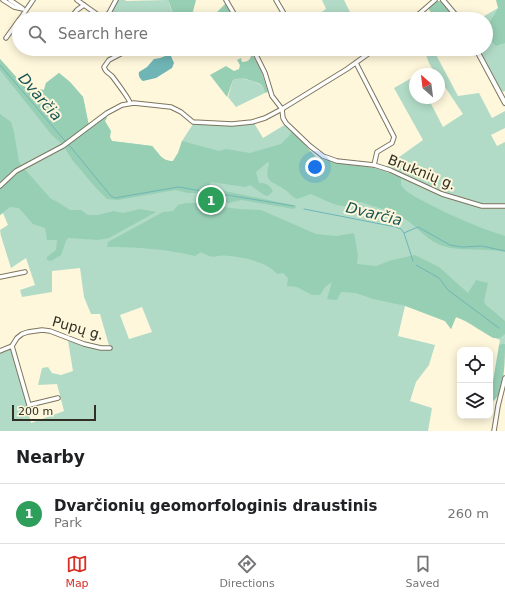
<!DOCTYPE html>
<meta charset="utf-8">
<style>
:root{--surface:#fff;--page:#f6f6f6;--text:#202124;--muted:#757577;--line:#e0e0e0;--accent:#d93025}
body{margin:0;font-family:"DejaVu Sans",sans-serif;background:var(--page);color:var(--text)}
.controls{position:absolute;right:12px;bottom:12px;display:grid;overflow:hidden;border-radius:8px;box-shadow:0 2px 10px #0003}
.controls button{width:36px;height:36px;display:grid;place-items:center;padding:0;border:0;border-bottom:1px solid var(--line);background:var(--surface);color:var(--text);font:20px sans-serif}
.compass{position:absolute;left:409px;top:68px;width:36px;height:36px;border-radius:50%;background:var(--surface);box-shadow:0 2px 10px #0003;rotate:332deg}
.scale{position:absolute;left:12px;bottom:10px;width:84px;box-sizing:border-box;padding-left:4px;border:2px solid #312e23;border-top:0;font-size:11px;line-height:14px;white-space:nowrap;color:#312e23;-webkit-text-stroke:3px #fef7db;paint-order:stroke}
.you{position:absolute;left:315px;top:167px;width:14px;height:14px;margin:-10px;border:3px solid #fff;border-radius:50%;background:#1a73e8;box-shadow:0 0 0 6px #1a73e833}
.badge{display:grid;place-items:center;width:26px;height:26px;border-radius:50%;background:var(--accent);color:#fff;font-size:13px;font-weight:700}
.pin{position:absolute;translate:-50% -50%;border:2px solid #fff;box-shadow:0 1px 4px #0006}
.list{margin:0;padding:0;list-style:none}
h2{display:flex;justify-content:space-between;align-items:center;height:52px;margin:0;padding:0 16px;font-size:17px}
h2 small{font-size:13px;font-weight:400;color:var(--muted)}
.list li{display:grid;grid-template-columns:26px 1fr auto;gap:12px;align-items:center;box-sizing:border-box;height:60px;padding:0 16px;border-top:1px solid var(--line)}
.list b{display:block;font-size:15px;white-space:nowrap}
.list p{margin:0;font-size:13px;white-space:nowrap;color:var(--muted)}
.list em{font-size:13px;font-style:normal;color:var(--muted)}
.icon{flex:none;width:22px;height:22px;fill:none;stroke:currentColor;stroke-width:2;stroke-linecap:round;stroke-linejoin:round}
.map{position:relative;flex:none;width:505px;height:431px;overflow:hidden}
.search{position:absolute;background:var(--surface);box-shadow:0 2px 10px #0003;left:12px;right:12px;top:12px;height:44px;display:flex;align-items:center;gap:10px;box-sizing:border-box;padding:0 14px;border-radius:22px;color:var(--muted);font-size:15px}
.sheet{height:112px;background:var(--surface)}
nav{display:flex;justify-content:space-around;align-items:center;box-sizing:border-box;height:56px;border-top:1px solid var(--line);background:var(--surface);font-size:11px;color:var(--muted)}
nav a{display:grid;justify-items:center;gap:2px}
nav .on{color:var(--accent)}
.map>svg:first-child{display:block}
.green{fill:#b1dbc7;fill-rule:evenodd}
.forest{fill:#97cfb4}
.water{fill:#70b5b6}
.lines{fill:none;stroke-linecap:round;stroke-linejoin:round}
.stream{stroke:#70b5b6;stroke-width:1}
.minor-casing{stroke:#7d765e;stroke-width:5.5}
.major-casing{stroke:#7d765e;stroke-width:6}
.minor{stroke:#fff;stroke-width:3.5}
.major{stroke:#fff;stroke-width:4}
.labels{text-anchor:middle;stroke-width:4;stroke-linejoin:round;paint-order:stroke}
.street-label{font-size:14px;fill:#312e23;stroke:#fef7db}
.water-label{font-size:15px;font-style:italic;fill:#195556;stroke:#fef7db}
</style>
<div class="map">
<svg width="505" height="431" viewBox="0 0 505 431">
<rect width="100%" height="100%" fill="#fef7db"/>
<g class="green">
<polygon points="118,0 125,0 126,1 168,0 174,17 177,19 110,19 109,16"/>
<polygon points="322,0 344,0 350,12 339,19 329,19 327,15 321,19 311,19 326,9"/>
<polygon points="498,8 489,22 492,31 491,37 504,43 505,41 505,91 502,92 479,49 486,49 486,19 479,19"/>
<path d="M426,49H433L458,96L479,93L492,118L505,111V128L491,135L497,146L505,142V344L503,343L499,345L500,340C484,335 472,323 456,317L451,329L445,321L405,306L398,336L435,345L429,365L416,382L410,401L432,408L428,431H0V351L11,349L13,350L31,423L64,411L57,384L38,385L42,368L48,367L52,373L61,375L73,371L68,341L98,349H110L100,314H91L84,297L80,268L52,271V292L22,297L20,290L35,285L26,258L11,268L1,236L0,230L8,225L3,213L0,215V59L25,87L44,90L46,83L59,73L70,82L83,97L89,126L112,141L152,146C159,153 161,161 173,161L178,153L182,141L193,124L248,125L254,123L263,138L286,124L316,157L336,163L365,166L381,170L423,140L394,88L415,76V98H428L443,127L463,114L439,78V74H436C431,67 425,58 426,49ZM142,307L152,332L129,339L120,315Z"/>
<path d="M241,78C246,79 260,83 263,87C264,89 264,91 265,93L236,107L228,97L233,80Z"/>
</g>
<g class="forest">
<path d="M168,0H196L191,19C170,19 176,18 168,0Z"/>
<polygon points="496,0 505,0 505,43 496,46 491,40 492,31 489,22 498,8"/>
<polygon points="437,1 440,1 456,19 435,19 428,8"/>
<polygon points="226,3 234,19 221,19 220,18 219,19 206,19 216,13"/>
<path d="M252,54L261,70L268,92L265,93C264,91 264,89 263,87C261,84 258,83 255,82C245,79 244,77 233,80L227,97L210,75L226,66L234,71L239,69L240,65L237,60L241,58L242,62C249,62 250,59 252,54Z"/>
<polygon points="0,59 25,87 44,90 46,83 59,73 70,82 83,97 89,126 63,145 51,134 0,70"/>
<polygon points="0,114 11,122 14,132 19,162 22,166 51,199 56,201 70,210 81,210 88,215 98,215 114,211 123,213 140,209 156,212 109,238 98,240 68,238 66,241 61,255 51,261 47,260 47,257 56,250 57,240 47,240 45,228 33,224 19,208 10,207 0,215"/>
<path d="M105,115L107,118L105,121L111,131L110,137L112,141L152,146C159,153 161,161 173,161L178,153L182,141L219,151L226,149L250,153L281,144L289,136L292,131L316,157L336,163L375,168L401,178V185C407,194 418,198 427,203C452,216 477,227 505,236V252C484,247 457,253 438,244C425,238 416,226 404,218C391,211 375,207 361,202C355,202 351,206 345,206C334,206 321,198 311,194L297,199C292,197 289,192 284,189C271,180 264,184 269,163L268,162L256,172L259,183C266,183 269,184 273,191L268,196L264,195L250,185L245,187L211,182L210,183V188L297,206L294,209L241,200L229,203L201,197L200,193H188L175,190L118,200L107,199L96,188L73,161L64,147Z"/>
<path d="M186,203H214L224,207L239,209L261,210L316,234L336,236L354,233L358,255L357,264L376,266L392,260L415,255L439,267L468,293L476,280L488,283L484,301L485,304L505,321V334L500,338H493L466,321L456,317L451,329L445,321L406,306L373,299L356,293L341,292L337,300L327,299L332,282L325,287L320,295H312L297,287L287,286L288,278L283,273L277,274C268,262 243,257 228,256C214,254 217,261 201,252L195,256C167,249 137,247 107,247L108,242L163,212L173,211L178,205Z"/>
<path d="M503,343L505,344C505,358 505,395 492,402H491L490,399L499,345Z"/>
</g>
<path class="water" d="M168,55L171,56L174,63L172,68L156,78L143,81C140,79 138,76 139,72L147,67L154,59L160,58Z"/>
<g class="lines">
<g class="stream">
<polyline points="0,65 66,142"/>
<polyline points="69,145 111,196 115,198 178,187 294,206"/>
<polyline points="304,209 396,227 401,229 404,233 418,227 450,245 462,247 482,246 505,251"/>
<polyline points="404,233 413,261"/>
<polyline points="416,265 439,278 448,290 499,328"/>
</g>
<g class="minor-casing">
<g id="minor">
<polyline points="3,0 14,7 23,9"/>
<polyline points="10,0 22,8"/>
<polyline points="77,0 98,15 105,16 108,19"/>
<polyline points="226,0 237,19"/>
<polyline points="276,0 287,19"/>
<polyline points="105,16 109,13 116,0"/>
<polyline points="20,19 33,0"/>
<polyline points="70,19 77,10 84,5"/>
<polyline points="413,19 435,0"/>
<polyline points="6,38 19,20"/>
<path d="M130,49L109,60L104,67C105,72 109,73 112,76C115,80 130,100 130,103"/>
<polyline points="253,49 265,73 272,96 282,109 283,118 286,123 310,146 323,156 337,161 374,165 390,170 442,194 482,206 505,206"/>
<polyline points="356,63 394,137 392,143 377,152 374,165"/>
<polyline points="0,186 16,171 63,146 107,113 122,105 134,103 171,107 181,112 193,122 232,124 252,122 265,118 282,109 347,69 375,49"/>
<polyline points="0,277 25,272"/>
<polyline points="12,346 29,405 58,398"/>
<polyline points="0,351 12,346 17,338 22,334 28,332 42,330 50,331 84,344 101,348 110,348"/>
<polyline points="494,431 498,406 505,378"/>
</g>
</g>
<g class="major-casing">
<g id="major">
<polyline points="443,0 459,19"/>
<polyline points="476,49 505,103"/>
</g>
</g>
<use href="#minor" class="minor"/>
<use href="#major" class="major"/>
</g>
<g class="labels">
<g class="street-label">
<text transform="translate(422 172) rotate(22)" y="5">Bruknių g.</text>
<text transform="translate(78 328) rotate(16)" y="5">Pupų g.</text>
</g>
<g class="water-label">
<text transform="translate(40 97) rotate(49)" y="5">Dvarčia</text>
<text transform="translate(374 214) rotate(14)" y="5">Dvarčia</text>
</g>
</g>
</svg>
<div class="controls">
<button><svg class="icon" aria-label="locate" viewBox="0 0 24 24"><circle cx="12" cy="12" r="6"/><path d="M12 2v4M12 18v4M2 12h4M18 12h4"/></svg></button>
<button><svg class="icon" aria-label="layers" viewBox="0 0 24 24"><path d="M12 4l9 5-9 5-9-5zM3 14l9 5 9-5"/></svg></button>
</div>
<svg class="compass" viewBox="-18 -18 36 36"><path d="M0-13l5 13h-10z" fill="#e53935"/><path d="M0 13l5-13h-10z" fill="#757577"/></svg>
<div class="scale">200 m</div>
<div class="you"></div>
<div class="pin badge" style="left:211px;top:200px;background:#2e9e5b">1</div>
<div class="search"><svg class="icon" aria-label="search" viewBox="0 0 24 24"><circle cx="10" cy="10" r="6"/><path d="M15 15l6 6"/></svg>Search here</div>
</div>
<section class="sheet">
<h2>Nearby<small></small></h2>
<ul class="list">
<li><span class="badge" style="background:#2e9e5b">1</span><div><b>Dvarčionių geomorfologinis draustinis</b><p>Park</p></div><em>260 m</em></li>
</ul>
</section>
<nav>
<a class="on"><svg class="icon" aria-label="map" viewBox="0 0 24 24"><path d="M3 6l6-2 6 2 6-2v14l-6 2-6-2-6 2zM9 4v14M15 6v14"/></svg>Map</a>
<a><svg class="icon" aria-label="directions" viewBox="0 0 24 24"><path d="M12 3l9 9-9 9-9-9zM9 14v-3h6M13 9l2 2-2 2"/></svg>Directions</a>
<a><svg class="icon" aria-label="saved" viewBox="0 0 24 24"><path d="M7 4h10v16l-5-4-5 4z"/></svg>Saved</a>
</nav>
